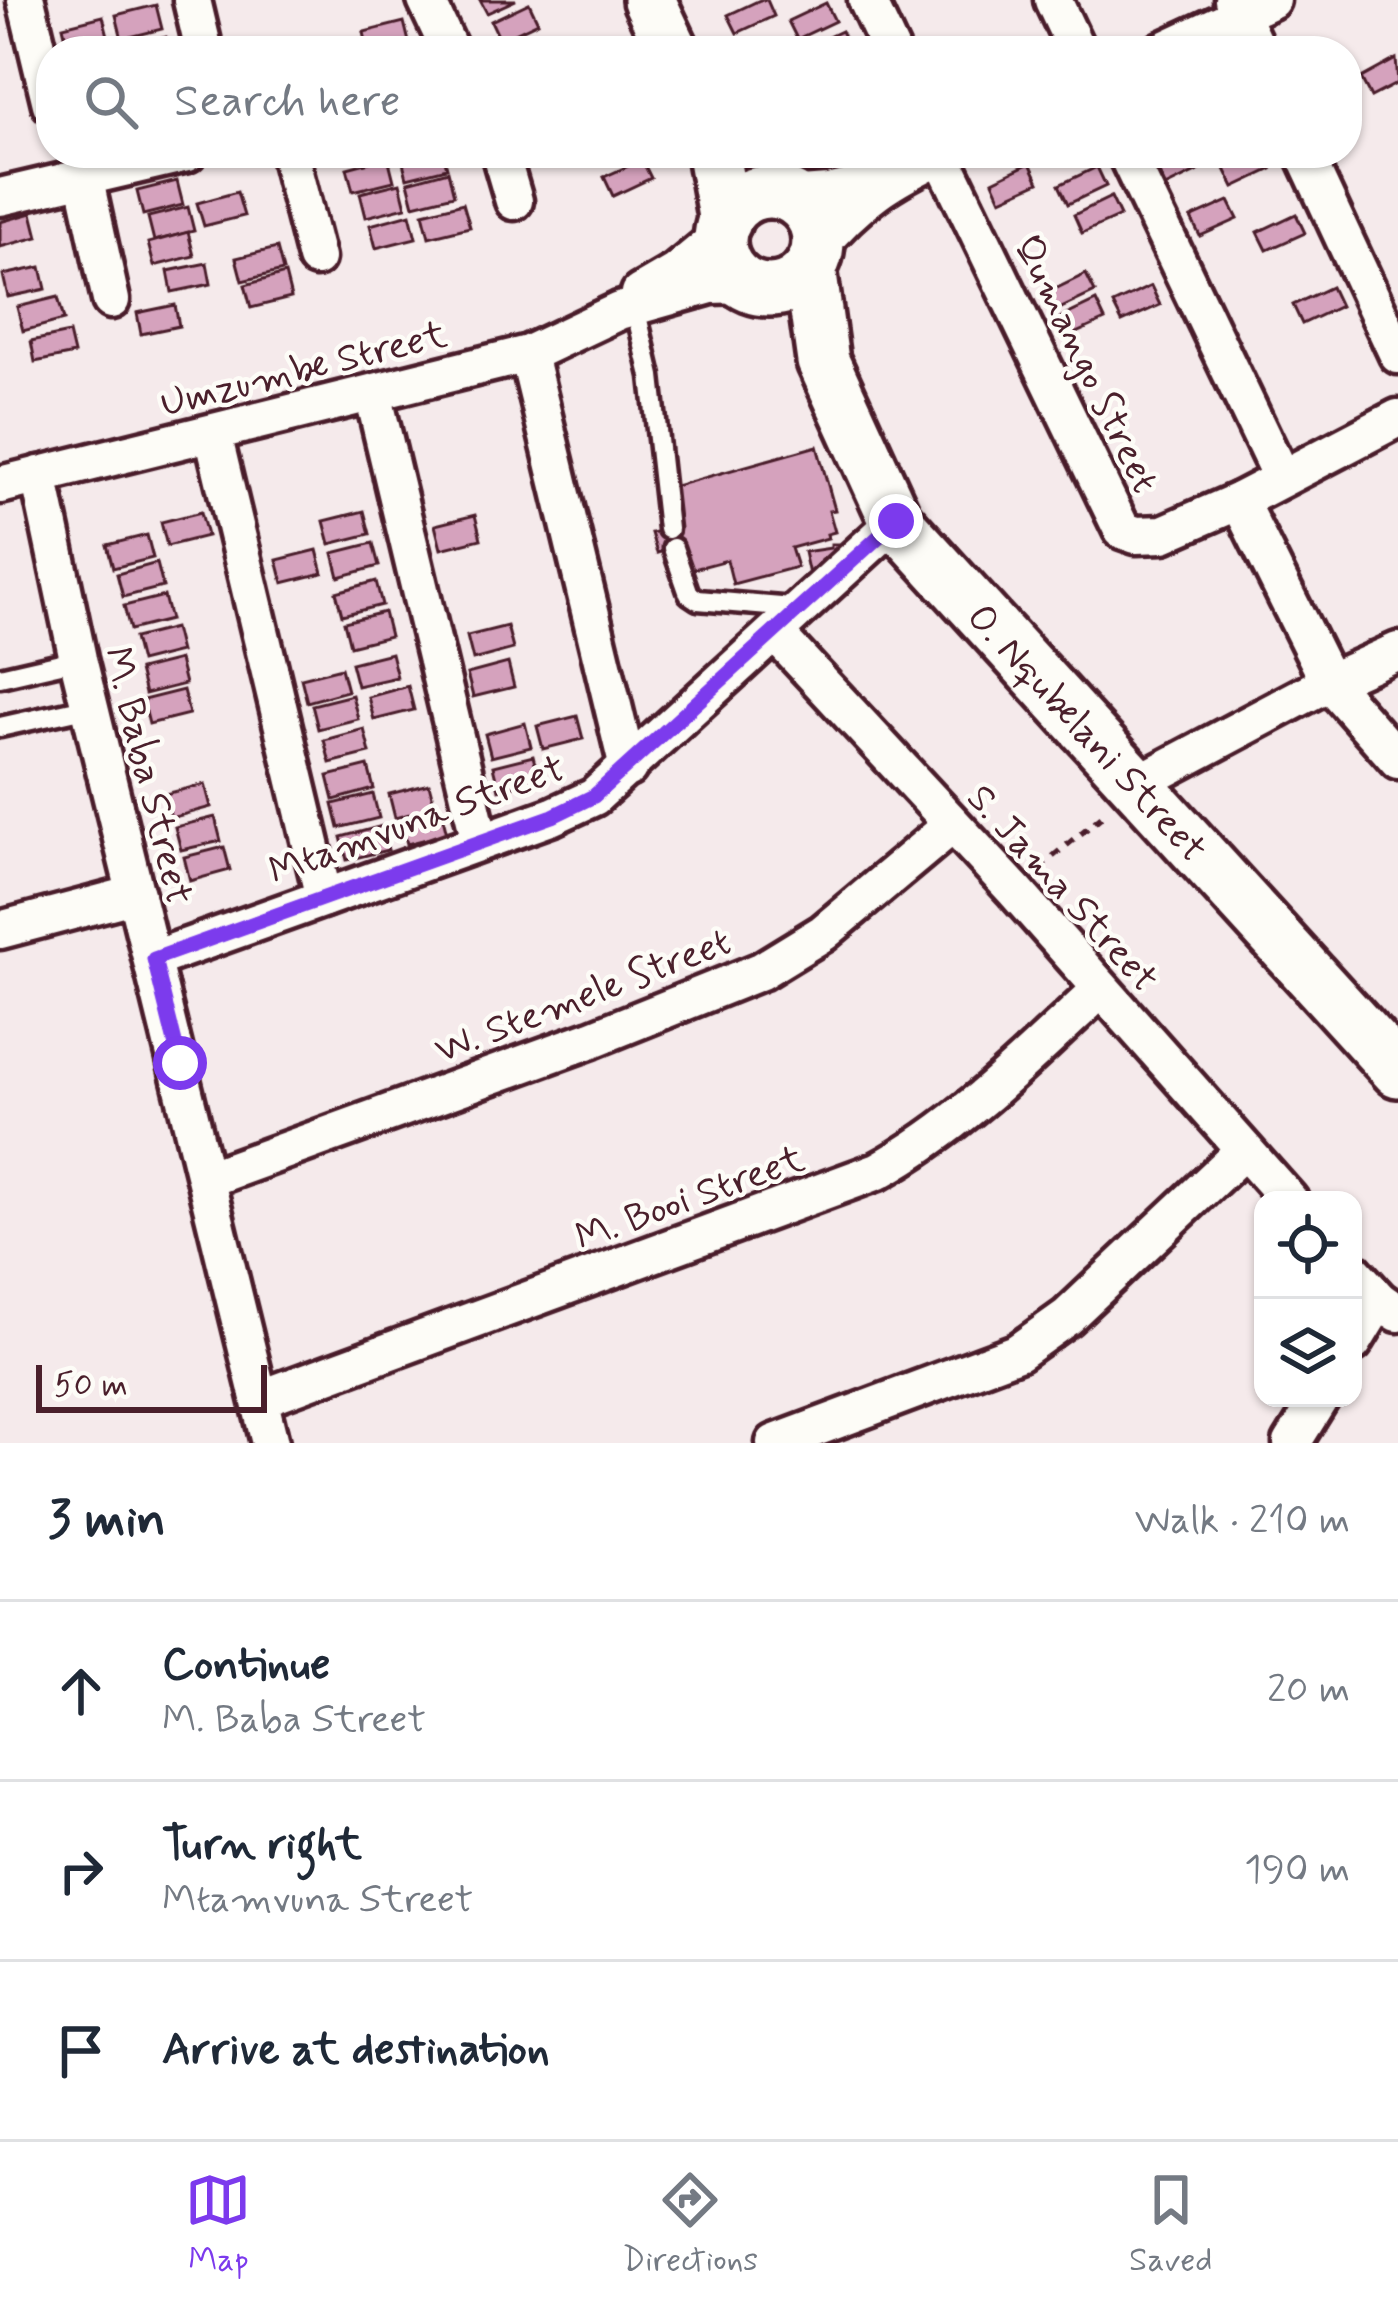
<!DOCTYPE html>
<meta charset="utf-8">
<style>
:root{--surface:#fff;--page:#f2f2f3;--text:#1f2937;--muted:#747a83;--line:#e0e1e3;--accent:#7c3aed}
body{margin:0;font-family:Mynerve,sans-serif;background:var(--page);color:var(--text)}
.controls{position:absolute;right:36px;bottom:36px;display:grid;overflow:hidden;border-radius:24px;box-shadow:0 3px 9px #0004}
.controls button{width:108px;height:108px;display:grid;place-items:center;padding:0;border:0;border-bottom:3px solid var(--line);background:var(--surface);color:var(--text);font:60px sans-serif}
.scale{position:absolute;left:36px;bottom:30px;width:231px;box-sizing:border-box;padding-left:12px;border:6px solid #4a1f2b;border-top:0;font-size:33px;line-height:42px;white-space:nowrap;color:#4a1f2b;-webkit-text-stroke:9px #fdfcf7;paint-order:stroke}
.stop{position:absolute;width:36px;height:36px;margin:-27px;border:9px solid #7c3aed;border-radius:50%;background:#fff}
.stop.end{background:#7c3aed;border-color:#fff;box-shadow:0 3px 12px #0008}
.list{margin:0;padding:0;list-style:none}
h2{display:flex;justify-content:space-between;align-items:center;height:156px;margin:0;padding:0 48px;font-size:51px}
h2 small{font-size:39px;font-weight:400;color:var(--muted)}
.list li{display:grid;grid-template-columns:78px 1fr auto;gap:36px;align-items:center;box-sizing:border-box;height:180px;padding:0 48px;border-top:3px solid var(--line)}
.list b{display:block;font-size:45px;white-space:nowrap}
.list p{margin:0;font-size:39px;white-space:nowrap;color:var(--muted)}
.list em{font-size:39px;font-style:normal;color:var(--muted)}
.icon{flex:none;width:66px;height:66px;fill:none;stroke:currentColor;stroke-width:2;stroke-linecap:round;stroke-linejoin:round}
.map{position:relative;flex:none;width:1398px;height:1443px;overflow:hidden}
.search{position:absolute;background:var(--surface);box-shadow:0 3px 9px #0004;left:36px;right:36px;top:36px;height:132px;display:flex;align-items:center;gap:30px;box-sizing:border-box;padding:0 42px;border-radius:48px;color:var(--muted);font-size:45px}
.sheet{height:696px;background:var(--surface)}
nav{display:flex;justify-content:space-around;align-items:center;box-sizing:border-box;height:168px;border-top:3px solid var(--line);background:var(--surface);font-size:33px;color:var(--muted)}
nav a{display:grid;justify-items:center;gap:6px}
nav .on{color:var(--accent)}
.map>svg:first-child{display:block}
.building{fill:#d5a2bd;stroke:#4a1f2b;stroke-width:3}
.lines{fill:none;stroke-linecap:round;stroke-linejoin:round}
.lane-casing{stroke:#4a1f2b;stroke-width:27}
.street-casing{stroke:#4a1f2b;stroke-width:45}
.secondary-casing{stroke:#4a1f2b;stroke-width:60}
.path{stroke:#4a1f2b;stroke-width:6;stroke-dasharray:9 9;stroke-linecap:butt}
.lane{stroke:#fdfcf7;stroke-width:18}
.street{stroke:#fdfcf7;stroke-width:36}
.secondary{stroke:#fdfcf7;stroke-width:51}
.route{stroke:#7c3aed;stroke-width:15}
.labels{text-anchor:middle;stroke-width:9;stroke-linejoin:round;paint-order:stroke}
.street-label{font-size:39px;fill:#4a1f2b;stroke:#fdfcf7}
</style>
<div class="map">
<svg width="1398" height="1443" viewBox="0 0 1398 1443">
<rect width="100%" height="100%" fill="#f5eaeb"/>
<filter id="ink" filterUnits="userSpaceOnUse"><feTurbulence type="fractalNoise" baseFrequency=".00833" numOctaves="2"/><feDisplacementMap in="SourceGraphic" scale="24" xChannelSelector="R" yChannelSelector="G"/><feConvolveMatrix kernelMatrix="1 2 1 2 8 2 1 2 1" color-interpolation-filters="sRGB"/></filter>
<g filter="url(#ink)">
<g class="building">
<polygon points="480,0 516,0 487,13"/>
<polygon points="760,0 767,0 774,16 737,33 728,15"/>
<polygon points="529,3 538,22 500,40 491,21"/>
<polygon points="826,3 835,21 797,39 788,21"/>
<polygon points="156,5 162,29 122,39 116,15"/>
<polygon points="103,16 109,40 69,50 63,26"/>
<polygon points="404,22 410,46 368,51 364,32"/>
<polygon points="841,31 850,49 804,51 803,49"/>
<polygon points="166,37 170,51 128,51 127,47"/>
<polygon points="1396,59 1398,83 1371,97 1361,78"/>
<polygon points="409,153 443,153 447,168 407,178 401,155"/>
<polygon points="1188,153 1195,153 1202,169 1165,187 1156,168"/>
<polygon points="1258,153 1264,153 1272,169 1234,187 1225,169"/>
<polygon points="388,157 394,181 353,191 347,168"/>
<polygon points="642,160 651,178 613,196 604,177"/>
<polygon points="1030,163 1039,182 1001,199 993,181"/>
<polygon points="1097,167 1106,186 1068,204 1059,185"/>
<polygon points="448,171 454,195 414,205 408,182"/>
<polygon points="177,181 183,205 143,215 137,191"/>
<polygon points="400,183 406,207 366,217 360,193"/>
<polygon points="237,192 244,216 204,226 197,203"/>
<polygon points="1111,197 1120,216 1082,233 1074,215"/>
<polygon points="1229,201 1238,219 1200,236 1191,218"/>
<polygon points="463,203 470,227 429,237 423,213"/>
<polygon points="188,207 194,231 154,241 148,217"/>
<polygon points="32,213 38,237 0,247 0,222"/>
<polygon points="410,214 416,238 376,248 370,225"/>
<polygon points="1296,214 1305,233 1267,250 1258,232"/>
<polygon points="188,232 194,256 154,266 148,243"/>
<polygon points="277,248 283,271 242,281 236,258"/>
<polygon points="207,263 211,284 172,292 168,271"/>
<polygon points="41,267 46,289 8,297 3,275"/>
<polygon points="285,274 291,298 251,308 245,285"/>
<polygon points="1086,274 1095,292 1057,310 1049,292"/>
<polygon points="1151,286 1160,305 1122,322 1113,304"/>
<polygon points="1331,287 1340,306 1302,324 1293,305"/>
<polygon points="58,297 64,320 23,331 17,307"/>
<polygon points="1096,301 1105,320 1067,337 1058,319"/>
<polygon points="175,305 179,326 141,334 137,313"/>
<polygon points="69,333 74,354 35,362 31,341"/>
<polygon points="817,446 835,510 829,511 835,532 827,534 828,538 791,548 797,567 733,584 727,560 690,570 683,545 657,553 651,533 678,526 668,488"/>
<polygon points="364,511 370,534 330,544 324,521"/>
<polygon points="201,512 207,536 167,546 161,522"/>
<polygon points="475,515 481,539 441,549 435,525"/>
<polygon points="147,535 153,558 113,568 107,545"/>
<polygon points="373,543 379,566 339,577 333,553"/>
<polygon points="831,544 838,544 838,555 810,579 804,552 831,548"/>
<polygon points="317,550 323,573 283,583 277,560"/>
<polygon points="157,563 163,587 123,597 117,574"/>
<polygon points="376,581 382,605 342,615 336,592"/>
<polygon points="164,596 170,620 130,630 124,606"/>
<polygon points="384,612 390,636 350,646 344,622"/>
<polygon points="507,626 513,649 473,660 467,636"/>
<polygon points="174,628 180,652 140,662 134,638"/>
<polygon points="391,653 397,677 357,686 351,663"/>
<polygon points="179,660 185,684 145,694 139,670"/>
<polygon points="508,663 514,687 473,697 467,674"/>
<polygon points="341,668 347,691 307,702 301,678"/>
<polygon points="408,686 414,710 374,720 368,697"/>
<polygon points="183,690 189,714 149,724 143,700"/>
<polygon points="352,695 358,719 318,729 312,705"/>
<polygon points="577,716 583,739 543,749 537,726"/>
<polygon points="525,723 531,747 491,757 485,734"/>
<polygon points="364,729 370,753 330,763 324,740"/>
<polygon points="533,756 539,780 499,790 493,766"/>
<polygon points="368,766 374,789 334,800 328,776"/>
<polygon points="205,784 211,807 171,818 165,794"/>
<polygon points="429,784 435,807 395,818 389,794"/>
<polygon points="373,794 379,818 339,828 333,804"/>
<polygon points="441,810 447,834 407,844 401,821"/>
<polygon points="215,817 221,841 181,850 175,827"/>
<polygon points="382,826 388,850 347,860 341,837"/>
<polygon points="224,847 230,870 190,881 184,857"/>
</g>
<g class="lines">
<g class="lane-casing">
<g id="lane">
<polyline points="634,303 651,376 668,529"/>
<polyline points="673,548 689,594 698,600 781,607 794,612"/>
<polyline points="0,677 78,659"/>
<polyline points="0,727 90,707"/>
</g>
</g>
<g class="street-casing">
<g id="street">
<polyline points="26,0 51,104"/>
<polyline points="192,0 204,51"/>
<polyline points="426,0 450,51"/>
<polyline points="867,0 891,51"/>
<polyline points="1053,0 1077,51"/>
<polyline points="1233,0 1257,51"/>
<polyline points="1162,51 1271,0"/>
<polyline points="289,153 316,258"/>
<polyline points="500,153 514,201"/>
<polyline points="940,153 1122,530 1136,535 1163,534 1239,501 1398,418"/>
<polyline points="1126,153 1281,477"/>
<polyline points="1304,153 1398,355"/>
<polyline points="84,176 111,300"/>
<polyline points="788,196 828,193 876,182"/>
<polyline points="0,197 187,153"/>
<path d="M818,248C857,200 891,179 946,153"/>
<polyline points="640,293 676,272 721,235"/>
<polyline points="528,354 628,768"/>
<polyline points="373,393 480,841"/>
<polyline points="213,434 324,898"/>
<polyline points="39,475 78,659 270,1443"/>
<polyline points="0,485 528,354 619,311 711,285 744,284"/>
<polyline points="1239,501 1329,682 1398,760"/>
<polyline points="775,633 1015,891 1289,1200"/>
<polyline points="1135,785 1329,682 1398,651"/>
<polyline points="0,930 136,894"/>
<polyline points="154,959 553,816 594,797 896,521"/>
<polyline points="207,1179 592,1039 761,971 823,933 952,825"/>
<polyline points="1353,1271 1379,1300 1398,1313"/>
<polyline points="1353,1343 1379,1300"/>
<path d="M260,1399L878,1171C963,1124 1029,1056 1100,990"/>
<polyline points="775,1443 1018,1352 1067,1317 1244,1150"/>
<polyline points="1292,1443 1320,1398"/>
</g>
</g>
<g class="secondary-casing">
<g id="secondary">
<polyline points="649,0 673,51"/>
<polyline points="713,153 725,222"/>
<circle cx="769" cy="241" r="49"/>
<path id="s1" d="M810,268L823,361L896,521L1398,1071"/>
</g>
</g>
<polyline class="path" points="1039,868 1108,811"/>
<use href="#lane" class="lane"/>
<use href="#street" class="street"/>
<use href="#secondary" class="secondary"/>
</g>
</g>
<g class="lines" filter="url(#ink)">
<polyline class="route" points="180,1063 154,959 553,816 594,796 896,521"/>
</g>
<g class="labels">
<g class="street-label">
<text transform="translate(1088 363) rotate(64)" y="14">Qumango Street</text>
<text transform="translate(303 367) rotate(-14)" y="14">Umzumbe Street</text>
<text dy="14" stroke="none"><textPath href="#s1" startOffset="555">O. Nqubelani Street</textPath></text>
<text transform="translate(150 775) rotate(76)" y="14">M. Baba Street</text>
<text transform="translate(416 818) rotate(-20)" y="14">Mtamvuna Street</text>
<text transform="translate(1064 887) rotate(48)" y="14">S. Jama Street</text>
<text transform="translate(582 994) rotate(-21)" y="14">W. Stemele Street</text>
<text transform="translate(689 1196) rotate(-20)" y="14">M. Booi Street</text>
</g>
</g>
</svg>
<div class="controls">
<button><svg class="icon" aria-label="locate" viewBox="0 0 24 24"><circle cx="12" cy="12" r="6"/><path d="M12 2v4M12 18v4M2 12h4M18 12h4"/></svg></button>
<button><svg class="icon" aria-label="layers" viewBox="0 0 24 24"><path d="M12 4l9 5-9 5-9-5zM3 14l9 5 9-5"/></svg></button>
</div>
<div class="scale">50 m</div>
<div class="stop" style="left:180px;top:1063px"></div>
<div class="stop end" style="left:896px;top:521px"></div>
<div class="search"><svg class="icon" aria-label="search" viewBox="0 0 24 24"><circle cx="10" cy="10" r="6"/><path d="M15 15l6 6"/></svg>Search here</div>
</div>
<section class="sheet">
<h2>3 min<small>Walk · 210 m</small></h2>
<ul class="list">
<li><svg class="icon" aria-label="ahead" viewBox="0 0 24 24"><path d="M12 20V5M6 11l6-6 6 6"/></svg><div><b>Continue</b><p>M. Baba Street</p></div><em>20 m</em></li>
<li><svg class="icon" aria-label="right" viewBox="0 0 24 24"><path d="M7 20v-9h11M14 6l5 5-5 5"/></svg><div><b>Turn right</b><p>Mtamvuna Street</p></div><em>190 m</em></li>
<li><svg class="icon" aria-label="arrive" viewBox="0 0 24 24"><path d="M6 21V4h12l-3 4 3 4H6"/></svg><div><b>Arrive at destination</b></div></li>
</ul>
</section>
<nav>
<a class="on"><svg class="icon" aria-label="map" viewBox="0 0 24 24"><path d="M3 6l6-2 6 2 6-2v14l-6 2-6-2-6 2zM9 4v14M15 6v14"/></svg>Map</a>
<a><svg class="icon" aria-label="directions" viewBox="0 0 24 24"><path d="M12 3l9 9-9 9-9-9zM9 14v-3h6M13 9l2 2-2 2"/></svg>Directions</a>
<a><svg class="icon" aria-label="saved" viewBox="0 0 24 24"><path d="M7 4h10v16l-5-4-5 4z"/></svg>Saved</a>
</nav>
